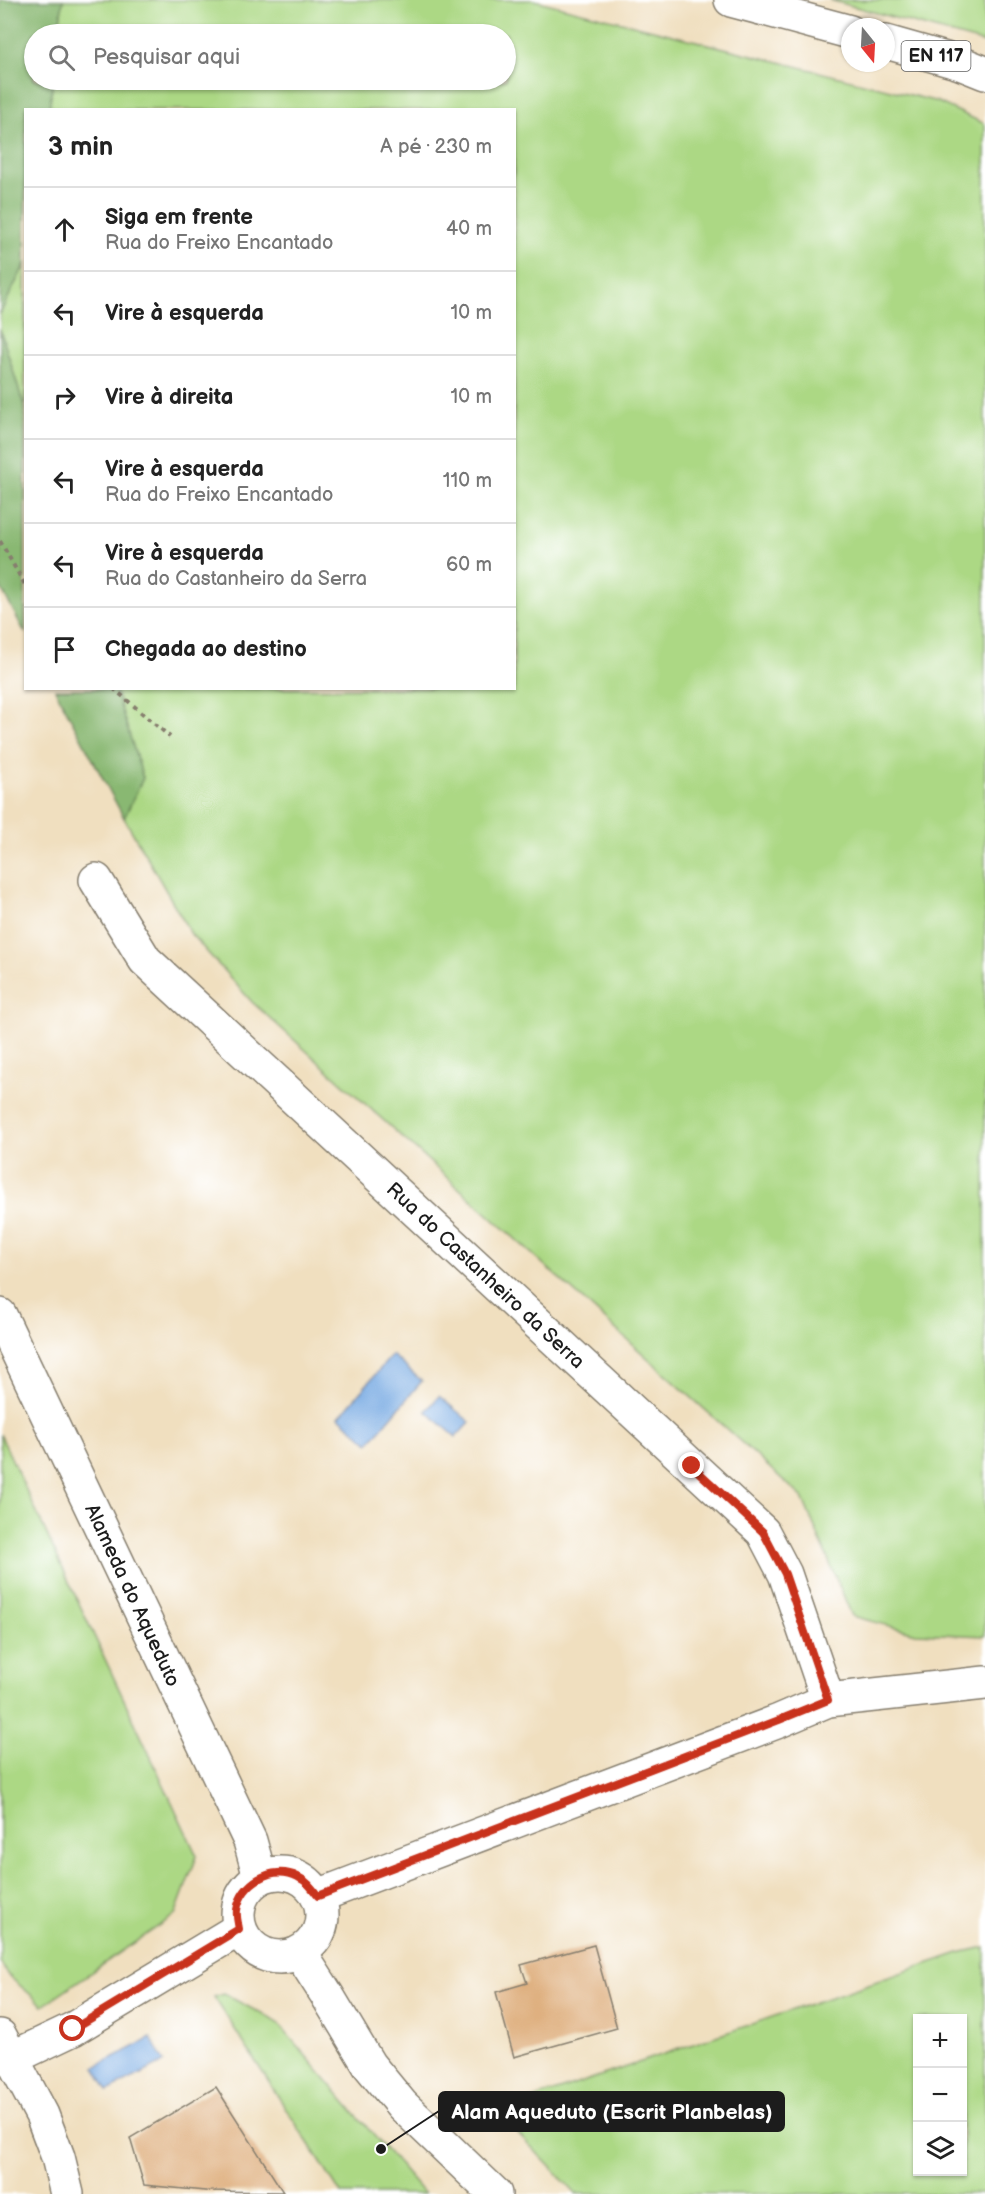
<!DOCTYPE html>
<html lang="pt">
<meta charset="utf-8">
<style>
:root{--surface:#fff;--page:#f2f2f2;--text:#222;--muted:#767676;--line:#e0e0e0}
body{margin:0;font-family:"Balsamiq Sans",sans-serif;background:var(--page);color:var(--text)}
.controls{position:absolute;right:18px;bottom:18px;display:grid;overflow:hidden;border-radius:0px;box-shadow:0 2px 4px #0004}
.controls button{width:54px;height:54px;display:grid;place-items:center;padding:0;border:0;border-bottom:2px solid var(--line);background:var(--surface);color:var(--text);font:30px sans-serif}
.compass{position:absolute;left:841px;top:18px;width:54px;height:54px;border-radius:50%;background:var(--surface);box-shadow:0 2px 4px #0004;rotate:162deg}
.stop{position:absolute;width:18px;height:18px;margin:-14px;border:4px solid #c8321e;border-radius:50%;background:#fff}
.stop.end{background:#c8321e;border-color:#fff;box-shadow:0 2px 6px #0008}
.list{margin:0;padding:0;list-style:none}
h2{display:flex;justify-content:space-between;align-items:center;height:78px;margin:0;padding:0 24px;font-size:26px}
h2 small{font-size:20px;font-weight:400;color:var(--muted)}
.list li{display:grid;grid-template-columns:39px 1fr auto;gap:18px;align-items:center;box-sizing:border-box;height:84px;padding:0 24px;border-top:2px solid var(--line)}
.list b{display:block;font-size:22px;white-space:nowrap}
.list p{margin:0;font-size:20px;white-space:nowrap;color:var(--muted)}
.list em{font-size:20px;font-style:normal;color:var(--muted)}
.icon{flex:none;width:33px;height:33px;fill:none;stroke:currentColor;stroke-width:2;stroke-linecap:round;stroke-linejoin:round}
.map{position:relative;flex:none;width:985px;height:2194px;overflow:hidden}
.search{position:absolute;background:var(--surface);box-shadow:0 2px 4px #0004;left:24px;top:24px;width:492px;height:66px;display:flex;align-items:center;gap:15px;box-sizing:border-box;padding:0 21px;border-radius:33px;color:var(--muted);font-size:22px}
.panel{position:absolute;background:var(--surface);box-shadow:0 2px 4px #0004;left:24px;top:108px;width:492px;height:582px;border-radius:0px}
.map>svg:first-child{display:block}
.green{fill:#acd884;stroke:#647a50;stroke-width:1.5;fill-rule:evenodd}
.forest{fill:#89b872;stroke:#526a47;stroke-width:1.5}
.water{fill:#76a9e2;stroke:#49627f;stroke-width:1.5}
.building{fill:#dfb080}
.lines{fill:none;stroke-linecap:round;stroke-linejoin:round}
.minor-casing{stroke:#867e6e;stroke-width:36}
.major-casing{stroke:#867e6e;stroke-width:36}
.path{stroke:#867e6e;stroke-width:4;stroke-dasharray:4.5 4.5;stroke-linecap:butt}
.minor{stroke:#fff;stroke-width:33}
.major{stroke:#fff;stroke-width:33}
.route{stroke:#c8321e;stroke-width:8}
.labels{text-anchor:middle;stroke-width:4.5;stroke-linejoin:round;paint-order:stroke}
.shield{fill:#fff;stroke:#606060;stroke-width:1.5}
.shield-label{font-size:18px;font-weight:bold;fill:#1c1c1c}
.street-label{font-size:20px;fill:#1c1c1c;stroke:#fff}
.leader{fill:none;stroke:#1c1c1c;stroke-width:2}
.callout-dot{fill:#1c1c1c;stroke:#fff;stroke-width:2}
.callout{fill:#1c1c1c;stroke:#1c1c1c;stroke-width:2}
.callout-label{font-size:21px;text-anchor:middle;font-weight:bold;fill:#fff}
</style>
<div class="map">
<svg width="985" height="2194" viewBox="0 0 985 2194">
<rect width="100%" height="100%" fill="#fff"/>
<filter id="ink" filterUnits="userSpaceOnUse"><feTurbulence type="fractalNoise" baseFrequency=".0167" numOctaves="2"/><feDisplacementMap in="SourceGraphic" scale="12" xChannelSelector="R" yChannelSelector="G"/><feConvolveMatrix kernelMatrix="1 2 1 2 8 2 1 2 1" color-interpolation-filters="sRGB"/></filter>
<filter id="wash" filterUnits="userSpaceOnUse"><feTurbulence type="fractalNoise" baseFrequency=".008" numOctaves="4" result="noise"/><feDisplacementMap in="SourceGraphic" scale="24" xChannelSelector="R" yChannelSelector="G"/><feGaussianBlur stdDeviation="1.35" result="paint"/><feColorMatrix in="noise" values="0 0 0 0 0 0 0 0 0 0 0 0 0 0 0 0 0 1.4 0 .05"/><feComposite in="paint" operator="in"/></filter>
<g filter="url(#wash)">
<rect width="100%" height="100%" fill="#f0dfbf"/>
<g class="green">
<polygon points="63,0 534,0 938,102 985,124 985,1636 916,1633 852,1616 802,1497 252,1002 191,934 124,818 143,778 115,689 514,688 514,110 49,110 53,80 506,80 506,34 58,34"/>
<polygon points="830,0 985,0 985,43"/>
<polygon points="25,264 25,409 0,329 0,314"/>
<polygon points="0,1434 197,1856 175,1915 43,2005 11,1978 0,1963"/>
<path d="M985,1947V2194H576L518,2133V2104L959,1953ZM962,2018V2172H918V2018Z"/>
<polygon points="224,1994 277,2022 424,2194 341,2194 214,1997"/>
</g>
<g class="forest">
<polygon points="0,0 63,0 58,34 34,34 34,80 53,80 49,109 26,110 25,264 0,314"/>
<polygon points="0,329 25,409 25,633 0,586"/>
<polygon points="55,689 115,689 143,778 124,818"/>
</g>
<g class="water">
<polygon points="392,1355 422,1381 369,1443 339,1417"/>
<polygon points="439,1396 470,1422 456,1437 426,1411"/>
<polygon points="151,2038 164,2062 108,2091 95,2067"/>
</g>
<g id="blocks">
<g class="building">
<polygon points="594,1945 617,2028 514,2057 496,1992 527,1983 521,1965"/>
<polygon points="216,2087 283,2192 205,2191 144,2185 130,2138"/>
</g>
</g>
</g>
<g filter="url(#ink)">
<use href="#blocks" fill-opacity="0" stroke="#867e6e" stroke-width="1.5"/>
<g class="lines">
<g class="minor-casing">
<g id="minor">
<polyline points="96,880 145,960 763,1532 785,1574 828,1700"/>
<polyline points="0,1315 250,1841 260,1877"/>
<circle cx="280" cy="1915" r="42"/>
<polyline points="318,1896 779,1721 828,1700 985,1683"/>
<polyline points="300,1953 327,1995 369,2065 402,2105 495,2194"/>
<polyline points="0,2036 42,2115 58,2157 67,2194"/>
<polyline points="12,2058 73,2029 239,1929"/>
</g>
</g>
<g class="major-casing">
<g id="major">
<polyline points="731,0 850,32"/>
<polyline points="886,42 960,63 985,73"/>
</g>
</g>
<g class="path">
<polyline points="0,541 26,587"/>
<polyline points="113,688 170,737"/>
</g>
<use href="#minor" class="minor"/>
<use href="#major" class="major"/>
</g>
</g>
<g class="lines" filter="url(#ink)">
<path class="route" d="M73,2029L239,1929C238,1923 236,1916 237,1910C241,1883 272,1864 298,1877C307,1881 312,1888 318,1896L779,1720L828,1700L785,1574L763,1532L692,1466"/>
</g>
<g class="labels">
<rect class="shield" x="901.5" y="41" width="69" height="30" rx="4.5"/>
<g class="shield-label">
<text x="936" y="62">EN 117</text>
</g>
<g class="street-label">
<text transform="translate(486 1275) rotate(43)" y="7">Rua do Castanheiro da Serra</text>
<text transform="translate(133 1595) rotate(65)" y="7">Alameda do Aqueduto</text>
</g>
</g>
<path class="leader" d="M381 2149L439 2111"/>
<circle class="callout-dot" cx="381" cy="2149" r="6"/>
<rect class="callout" x="439" y="2092" width="345" height="39" rx="6"/>
<g class="callout-label">
<text x="612" y="2119">Alam Aqueduto (Escrit Planbelas)</text>
</g>
</svg>
<div class="controls">
<button>+</button>
<button>−</button>
<button><svg class="icon" aria-label="layers" viewBox="0 0 24 24"><path d="M12 4l9 5-9 5-9-5zM3 14l9 5 9-5"/></svg></button>
</div>
<svg class="compass" viewBox="-18 -18 36 36"><path d="M0-13l5 13h-10z" fill="#e53935"/><path d="M0 13l5-13h-10z" fill="#767676"/></svg>
<div class="stop" style="left:73px;top:2029px"></div>
<div class="stop end" style="left:692px;top:1466px"></div>
<div class="search"><svg class="icon" aria-label="search" viewBox="0 0 24 24"><circle cx="10" cy="10" r="6"/><path d="M15 15l6 6"/></svg>Pesquisar aqui</div>
<section class="panel">
<h2>3 min<small>A pé · 230 m</small></h2>
<ul class="list">
<li><svg class="icon" aria-label="ahead" viewBox="0 0 24 24"><path d="M12 20V5M6 11l6-6 6 6"/></svg><div><b>Siga em frente</b><p>Rua do Freixo Encantado</p></div><em>40 m</em></li>
<li><svg class="icon" aria-label="left" viewBox="0 0 24 24"><path d="M17 20v-9H6M10 6l-5 5 5 5"/></svg><div><b>Vire à esquerda</b></div><em>10 m</em></li>
<li><svg class="icon" aria-label="right" viewBox="0 0 24 24"><path d="M7 20v-9h11M14 6l5 5-5 5"/></svg><div><b>Vire à direita</b></div><em>10 m</em></li>
<li><svg class="icon" aria-label="left" viewBox="0 0 24 24"><path d="M17 20v-9H6M10 6l-5 5 5 5"/></svg><div><b>Vire à esquerda</b><p>Rua do Freixo Encantado</p></div><em>110 m</em></li>
<li><svg class="icon" aria-label="left" viewBox="0 0 24 24"><path d="M17 20v-9H6M10 6l-5 5 5 5"/></svg><div><b>Vire à esquerda</b><p>Rua do Castanheiro da Serra</p></div><em>60 m</em></li>
<li><svg class="icon" aria-label="arrive" viewBox="0 0 24 24"><path d="M6 21V4h12l-3 4 3 4H6"/></svg><div><b>Chegada ao destino</b></div></li>
</ul>
</section>
</div>
